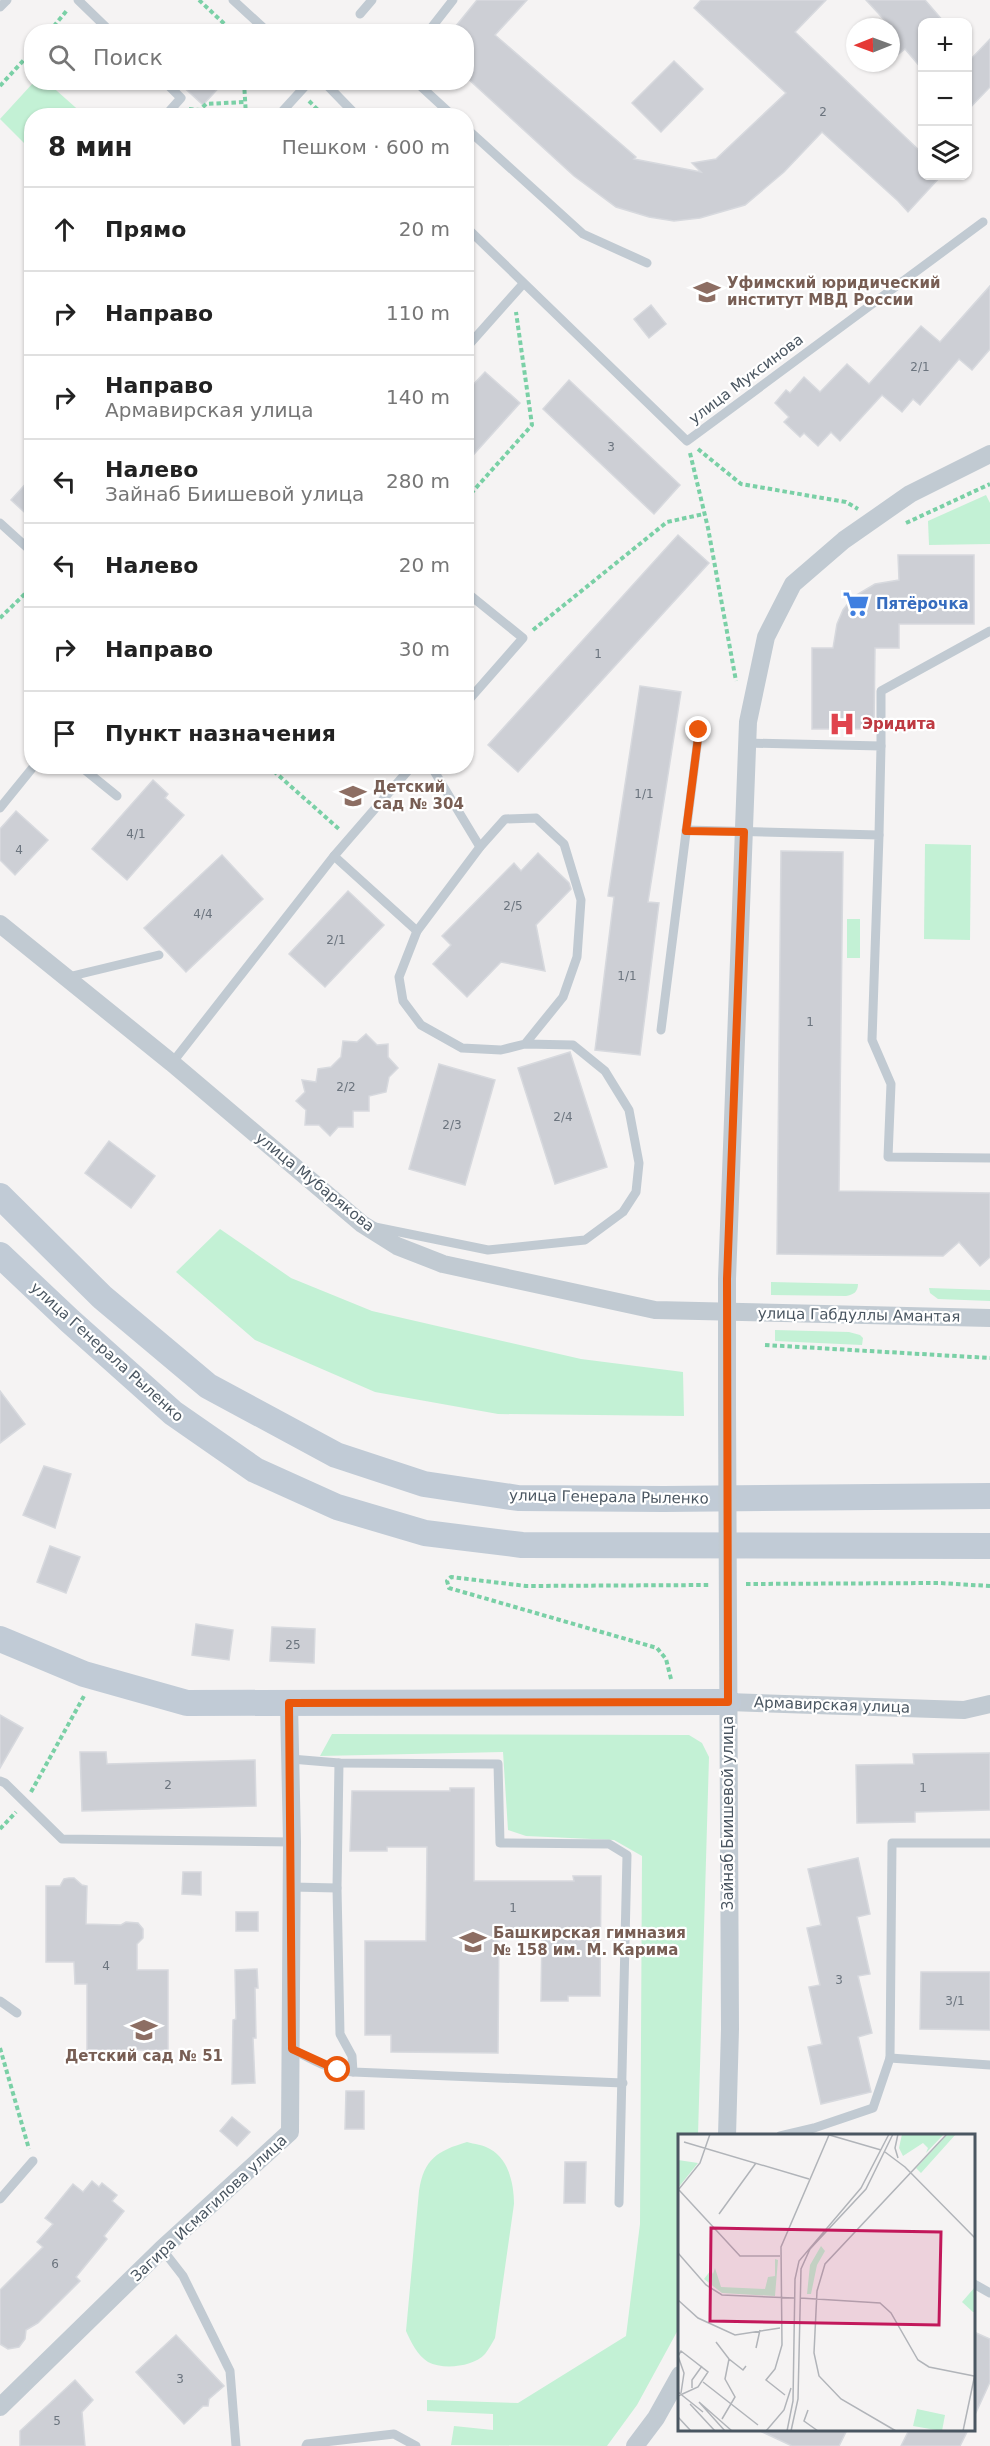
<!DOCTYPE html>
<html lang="ru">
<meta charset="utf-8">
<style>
:root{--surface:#fff;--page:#f6f6f6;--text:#222;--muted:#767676;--line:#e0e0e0}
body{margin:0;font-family:"DejaVu Sans",sans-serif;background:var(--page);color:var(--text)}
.controls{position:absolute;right:18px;top:18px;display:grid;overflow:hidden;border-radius:12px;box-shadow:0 2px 4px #0004}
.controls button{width:54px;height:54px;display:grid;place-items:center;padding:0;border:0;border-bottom:2px solid var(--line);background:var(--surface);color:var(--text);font:30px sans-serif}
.compass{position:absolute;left:846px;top:18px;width:54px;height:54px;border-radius:50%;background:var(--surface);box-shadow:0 2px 4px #0004;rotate:269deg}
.stop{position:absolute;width:18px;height:18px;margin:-14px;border:4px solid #ea580c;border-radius:50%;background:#fff}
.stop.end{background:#ea580c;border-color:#fff;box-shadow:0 2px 6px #0008}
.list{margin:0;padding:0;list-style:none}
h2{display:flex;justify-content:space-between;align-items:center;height:78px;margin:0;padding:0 24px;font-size:26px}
h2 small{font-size:20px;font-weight:400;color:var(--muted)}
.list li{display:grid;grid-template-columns:39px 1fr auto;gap:18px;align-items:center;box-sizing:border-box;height:84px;padding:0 24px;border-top:2px solid var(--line)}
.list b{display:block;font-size:22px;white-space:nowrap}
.list p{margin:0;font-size:20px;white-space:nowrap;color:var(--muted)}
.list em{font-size:20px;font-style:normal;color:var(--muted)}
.icon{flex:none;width:33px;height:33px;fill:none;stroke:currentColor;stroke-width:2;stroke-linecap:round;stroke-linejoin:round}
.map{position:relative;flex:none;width:990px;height:2446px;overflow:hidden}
.search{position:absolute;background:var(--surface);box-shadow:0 2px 4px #0004;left:24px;top:24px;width:450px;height:66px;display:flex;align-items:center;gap:15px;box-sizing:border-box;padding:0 21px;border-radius:24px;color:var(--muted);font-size:22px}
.panel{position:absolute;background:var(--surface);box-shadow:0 2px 4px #0004;left:24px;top:108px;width:450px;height:666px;border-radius:24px}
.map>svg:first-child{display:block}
.green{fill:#c3f1d5}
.building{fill:#cdcfd5;stroke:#d7d9de;stroke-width:1.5}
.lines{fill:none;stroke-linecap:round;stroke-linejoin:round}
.path{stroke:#7ad0a6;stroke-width:4;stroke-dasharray:4.5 3;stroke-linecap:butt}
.lane{stroke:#c1cad2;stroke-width:9}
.street{stroke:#c1cad2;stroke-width:18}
.secondary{stroke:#c1cbd6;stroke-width:26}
.street-bridge{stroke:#c1cad2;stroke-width:18}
.route{stroke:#ea580c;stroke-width:8}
.labels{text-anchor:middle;stroke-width:4.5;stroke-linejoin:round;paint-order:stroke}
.number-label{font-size:12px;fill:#6b747e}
.education-label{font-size:15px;font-weight:bold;fill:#785e54;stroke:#fff;text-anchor:start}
.street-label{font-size:15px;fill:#4a5661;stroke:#fff}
.shop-label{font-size:15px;font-weight:bold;fill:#366cbe;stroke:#fff;text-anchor:start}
.health-label{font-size:15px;font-weight:bold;fill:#be3a42;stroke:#fff;text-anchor:start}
.inset-road{fill:none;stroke:#b1b4b9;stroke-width:1.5}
.view{fill:#c2185b;fill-opacity:0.15;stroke:#c2185b;stroke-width:3}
.inset-edge{fill:none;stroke:#4a5661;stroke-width:3}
</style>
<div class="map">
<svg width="990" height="2446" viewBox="0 0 990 2446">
<rect width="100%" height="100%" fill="#f5f3f3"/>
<g class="green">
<polygon points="33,83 48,83 84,115 32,116 31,150 0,119"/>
<polygon points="986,495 990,503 990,544 929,545 928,521"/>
<polygon points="925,844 971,845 970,940 924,939"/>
<rect x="847" y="919" width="13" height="39"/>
<polygon points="220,1229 291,1278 372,1311 581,1359 683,1372 684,1416 498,1414 375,1392 255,1340 176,1272"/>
<path d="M771,1282L858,1284C858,1292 853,1295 846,1296L771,1295Z"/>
<polygon points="929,1288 990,1290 990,1301 938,1299 930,1293"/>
<polygon points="775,1330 849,1332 860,1335 863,1338 862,1345 775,1341"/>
<polygon points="332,1734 689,1735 702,1743 709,1757 698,2135 680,2136 679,2328 637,2405 607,2446 451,2445 454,2426 493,2430 493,2414 427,2411 427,2400 518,2403 626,2336 640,2224 642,1856 614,1840 526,1836 508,1830 503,1752 320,1756"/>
<path d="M467,2142C474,2144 484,2145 490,2149C509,2159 514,2185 514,2204L495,2338C492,2343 489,2349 485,2354C473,2367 443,2370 428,2362C417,2355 411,2342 406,2331L419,2191C424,2159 437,2151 467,2142Z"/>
</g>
<g class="building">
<polygon points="477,0 527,0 495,35 636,157 634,159 701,172 692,163 716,159 786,93 694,8 701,0 826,0 795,32 922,153 922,176 941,176 908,212 898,201 822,132 784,172 745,205 700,218 674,221 649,217 616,207 574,176 466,77 466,32 451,32"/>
<polygon points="866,0 925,0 944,22 922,22 922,69 905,49 891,60 891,27"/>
<polygon points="990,39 990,87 968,110 968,62"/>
<polygon points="674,61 703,89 661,132 632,103"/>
<polygon points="178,82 224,82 203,105"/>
<polygon points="990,286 990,349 972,370 959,359 920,405 913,399 902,412 882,395 840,441 831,432 818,446 804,433 800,437 784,422 789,417 775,403 786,390 790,393 804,377 820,392 847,364 869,384 921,326 940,342"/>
<polygon points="651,305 666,324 649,338 634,319"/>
<polygon points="485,372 520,403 466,463 466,392"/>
<polygon points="569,380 680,485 654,514 543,409"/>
<polygon points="32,477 32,519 11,500"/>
<polygon points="678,535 709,563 518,772 488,745"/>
<polygon points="898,555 974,555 974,624 899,624 899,648 875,648 874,729 812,729 812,648 833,648 837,624 843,610 853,597 875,584 899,580"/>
<polygon points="640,686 681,692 648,902 659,903 640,1055 595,1050 614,897 608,896"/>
<polygon points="153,780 168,794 165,798 184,815 127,880 92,849"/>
<polygon points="16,811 48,840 15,875 0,860 0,829"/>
<polygon points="781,851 843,852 839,1191 990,1193 990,1257 980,1266 959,1242 943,1256 777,1254"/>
<polygon points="538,853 569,883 571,889 536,925 545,971 501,962 467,997 433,964 451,945 442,936 514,863 521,871"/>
<polygon points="222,855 263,899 186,972 144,928"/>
<polygon points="348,891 384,925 325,987 289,954"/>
<polygon points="366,1034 377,1045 388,1044 388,1057 398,1068 389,1077 386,1092 369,1096 369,1111 353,1111 353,1127 338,1127 330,1136 319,1125 305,1125 306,1110 296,1101 305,1092 302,1080 316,1082 318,1069 331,1067 341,1057 343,1041 357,1042"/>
<polygon points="570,1052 607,1167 555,1184 518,1068"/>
<polygon points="439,1064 495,1080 465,1185 409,1169"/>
<polygon points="109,1141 155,1176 131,1208 85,1173"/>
<polygon points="0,1391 25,1424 0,1443"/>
<polygon points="44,1466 71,1474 55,1528 23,1515"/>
<polygon points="50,1546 80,1557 66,1593 37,1582"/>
<polygon points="196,1624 233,1630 229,1660 192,1655"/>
<polygon points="272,1627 315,1629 314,1663 270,1661"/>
<polygon points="0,1715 23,1728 0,1768"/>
<polygon points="80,1752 106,1752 107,1764 255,1760 256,1806 82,1811"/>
<polygon points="990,1753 990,1810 915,1812 915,1822 857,1823 856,1765 914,1764 913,1754"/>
<polygon points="450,1788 474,1788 474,1881 574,1881 573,1876 601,1876 600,1996 568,1996 568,2001 541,2001 542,1928 499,1928 498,2053 391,2052 391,2035 365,2035 365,1941 426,1941 427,1847 387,1847 387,1851 350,1851 352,1791 450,1791"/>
<polygon points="858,1858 870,1914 857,1917 870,1974 858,1976 872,2033 858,2037 871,2092 821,2104 808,2047 822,2044 809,1987 820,1985 807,1928 821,1925 808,1869"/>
<polygon points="183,1872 201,1872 201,1895 182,1894"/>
<polygon points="69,1878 74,1878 82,1885 87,1886 86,1924 121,1925 126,1922 138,1923 143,1929 143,1938 137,1944 137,1970 168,1970 168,2050 87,2050 87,1984 75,1984 74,1962 46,1962 46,1886 60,1886 64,1879"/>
<rect x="236" y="1912" width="22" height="19"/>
<polygon points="257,1969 258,1988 255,1988 256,2038 253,2038 255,2083 232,2084 233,2020 236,2019 235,1970"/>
<polygon points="921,1972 990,1972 990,2030 920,2029"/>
<polygon points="346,2091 364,2091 364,2129 345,2129"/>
<polygon points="232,2117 250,2132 237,2146 220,2131"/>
<polygon points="565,2162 586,2162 585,2203 564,2203"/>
<polygon points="92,2181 99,2187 102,2183 117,2195 112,2201 124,2211 104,2236 107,2239 76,2277 80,2281 38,2323 26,2330 25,2339 19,2347 8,2349 0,2344 0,2290 43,2247 37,2242 53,2224 45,2218 73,2184 83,2192"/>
<polygon points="974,2332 990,2339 990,2382 974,2417"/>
<polygon points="176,2335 224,2386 209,2399 208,2406 203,2406 184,2424 136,2372"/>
<polygon points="75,2380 93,2400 82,2412 85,2446 20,2446 20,2431"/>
<polygon points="758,2430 847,2430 839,2446 792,2446"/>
<polygon points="909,2430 968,2430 960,2446 901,2446"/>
</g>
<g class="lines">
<g class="path">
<polyline points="199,0 233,32"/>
<polyline points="49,32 68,9"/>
<polyline points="244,82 246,116"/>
<polyline points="0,86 32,51"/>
<polyline points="309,101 324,116"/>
<polyline points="189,109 200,110 206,104 245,102"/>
<polyline points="698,449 741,484 846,502 858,509"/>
<polyline points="690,453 708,528 736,681"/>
<polyline points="466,499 532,425 516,312"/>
<polyline points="906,523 990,484"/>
<polyline points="0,618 32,587"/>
<polyline points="533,630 667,522 704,514"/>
<polyline points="268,766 340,830"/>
<polyline points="765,1345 990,1358"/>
<polyline points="746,1584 939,1583 990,1586"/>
<polyline points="671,1679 666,1659 657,1648 449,1588 447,1581 451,1577 526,1586 709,1585"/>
<polyline points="31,1792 84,1696"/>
<polyline points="0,1829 16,1812"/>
<polyline points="0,2048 29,2149"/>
</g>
<g class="lane">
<polyline points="78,0 111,32"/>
<polyline points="233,0 268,32"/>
<polyline points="0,7 7,0"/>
<polyline points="360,14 372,0"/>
<polyline points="428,32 453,0"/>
<polyline points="165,82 181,98 165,116"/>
<polyline points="324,82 357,116"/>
<polyline points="416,82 453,116"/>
<polyline points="278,116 309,82"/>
<polyline points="466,128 583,234 647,263"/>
<polyline points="466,227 687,441 983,222"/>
<polyline points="466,348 523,284"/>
<polyline points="0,523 32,552"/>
<polyline points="466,592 523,638 466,703"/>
<polyline points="747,743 881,746 879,835"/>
<polyline points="881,746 881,691 990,631"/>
<polyline points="80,766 117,796"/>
<polyline points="431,766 480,847"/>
<polyline points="0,808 34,766"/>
<polyline points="686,830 879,835 872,1040 891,1084 888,1157 990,1158"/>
<polyline points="334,856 417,931"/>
<polyline points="68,977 159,955"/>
<polyline points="661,1030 699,730"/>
<polyline points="172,1063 334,856 412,766"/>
<polyline points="375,1227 488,1250 585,1240 623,1212 636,1192 639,1163 629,1110 605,1071 573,1045 525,1044 501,1050 462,1048 421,1025 403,1001 399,977 417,931 480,847 505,819 536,818 564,844 581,900 577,957 563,997 525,1044"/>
<polyline points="291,1759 339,1763 498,1764 500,1843 609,1844 627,1855 619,2203"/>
<polyline points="339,1763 337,1888 340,2034 352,2056 353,2072"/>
<polyline points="0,1781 5,1783 62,1839 292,1842"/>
<polyline points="292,1887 337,1888"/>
<polyline points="0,2001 17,2013"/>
<path d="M292,2049C312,2060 330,2070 353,2072L623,2083"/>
<polyline points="890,2058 892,1843 990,1843"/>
<polyline points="780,2136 814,2128 873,2108 890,2058 990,2065"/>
<polyline points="0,2199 33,2161"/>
<polyline points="162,2249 183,2276 230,2371 236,2446"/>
<polyline points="974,2284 990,2293"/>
<polyline points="306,2446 307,2444 394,2434 416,2446"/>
</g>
<g class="street">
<polyline points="0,924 172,1063 362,1224 397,1246 443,1264 655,1310 990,1318"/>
<polyline points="727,1406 727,1279 748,722 766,637 793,584 844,540 910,494 990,454"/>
<polyline points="728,1702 964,1710 990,1704"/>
<polyline points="727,2136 730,2029 728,1621"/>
<polyline points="0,2407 162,2249 290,2132 292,1842 289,1703"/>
<polyline points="635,2446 656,2418 680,2375"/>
</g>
<g class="secondary">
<polyline points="0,1196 102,1297 208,1386 336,1455 424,1484 518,1498 664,1499 990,1496"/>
<polyline points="0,1255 70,1321 173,1413 255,1470 337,1507 425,1533 522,1545 990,1546"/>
<polyline points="0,1639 84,1674 187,1703 728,1702"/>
</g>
<polyline class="street-bridge" points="727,1406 728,1621"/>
</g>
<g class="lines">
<polyline class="route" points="338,2070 292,2049 289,1703 728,1702 727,1279 744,832 686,831 699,730"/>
</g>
<defs>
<g id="university-bare" transform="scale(2.07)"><path d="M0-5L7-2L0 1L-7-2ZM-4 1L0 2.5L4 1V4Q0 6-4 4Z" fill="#8d6e63" stroke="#fff" stroke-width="2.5" paint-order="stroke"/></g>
<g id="supermarket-bare" transform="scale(2.07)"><path d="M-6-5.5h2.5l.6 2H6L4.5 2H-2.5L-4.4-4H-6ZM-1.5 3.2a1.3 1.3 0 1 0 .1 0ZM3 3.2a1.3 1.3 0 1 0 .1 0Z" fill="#3f7fe0" stroke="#fff" stroke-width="2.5" paint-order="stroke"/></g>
<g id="hospital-bare" transform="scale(2.07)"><path d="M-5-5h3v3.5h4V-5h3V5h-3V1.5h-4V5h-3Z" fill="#e0444e" stroke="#fff" stroke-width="2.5" paint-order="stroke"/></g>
<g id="school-bare" transform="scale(2.07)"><path d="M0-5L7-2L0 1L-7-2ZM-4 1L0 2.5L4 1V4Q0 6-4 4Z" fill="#8d6e63" stroke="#fff" stroke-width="2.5" paint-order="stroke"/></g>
</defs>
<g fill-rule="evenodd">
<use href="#university-bare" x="707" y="292"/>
<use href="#supermarket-bare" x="856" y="604"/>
<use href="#hospital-bare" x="842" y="724"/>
<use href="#school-bare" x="353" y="796"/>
<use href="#school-bare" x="473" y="1942"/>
<use href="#school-bare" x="144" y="2030"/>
</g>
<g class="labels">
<g class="number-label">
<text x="823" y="116">2</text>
<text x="920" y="371">2/1</text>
<text x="611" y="451">3</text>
<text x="598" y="658">1</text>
<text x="644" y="798">1/1</text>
<text x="136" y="838">4/1</text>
<text x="19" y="854">4</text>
<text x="513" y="910">2/5</text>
<text x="203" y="918">4/4</text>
<text x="336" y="944">2/1</text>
<text x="627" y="980">1/1</text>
<text x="810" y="1026">1</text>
<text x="346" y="1091">2/2</text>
<text x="563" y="1121">2/4</text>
<text x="452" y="1129">2/3</text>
<text x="293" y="1649">25</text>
<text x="168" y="1789">2</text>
<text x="923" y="1792">1</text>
<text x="513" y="1912">1</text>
<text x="106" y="1970">4</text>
<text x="839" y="1984">3</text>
<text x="955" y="2005">3/1</text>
<text x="55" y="2268">6</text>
<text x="180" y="2383">3</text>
<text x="57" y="2425">5</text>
</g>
<g class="education-label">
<text x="727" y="288">Уфимский юридический<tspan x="727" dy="17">институт МВД России</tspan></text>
<text x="373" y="792">Детский<tspan x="373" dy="17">сад № 304</tspan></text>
<text x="493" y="1938">Башкирская гимназия<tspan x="493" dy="17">№ 158 им. М. Карима</tspan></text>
<text x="144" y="2061" text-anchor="middle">Детский сад № 51</text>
</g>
<g class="street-label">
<text transform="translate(746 379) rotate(-37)" y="5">улица Муксинова</text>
<text transform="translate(315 1182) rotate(39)" y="5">улица Мубарякова</text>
<text transform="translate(859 1315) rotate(1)" y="5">улица Габдуллы Амантая</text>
<text transform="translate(107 1352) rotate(42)" y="5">улица Генерала Рыленко</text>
<text transform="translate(609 1497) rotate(1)" y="5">улица Генерала Рыленко</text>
<text transform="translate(832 1705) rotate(2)" y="5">Армавирская улица</text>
<text transform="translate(728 1813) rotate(-90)" y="5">Зайнаб Биишевой улица</text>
<text transform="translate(209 2208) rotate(-43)" y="5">Загира Исмагилова улица</text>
</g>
<g class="shop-label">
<text x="876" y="609">Пятёрочка</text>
</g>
<g class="health-label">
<text x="862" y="729">Эридита</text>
</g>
</g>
<g transform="translate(678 2134)">
<rect width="297" height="297" fill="#f5f3f3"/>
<path d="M224,0H266L248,19L250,14L245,9L225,22L221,14ZM270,0H278L243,39L238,34ZM0,26L20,29L0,54ZM143,112L147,117L139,131L133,160H129L132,131ZM97,125L100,126L97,162L44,159L26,145L33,136L35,140L37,134L43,153L87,155L90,143L97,142ZM297,153V178H295L284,168ZM239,275L267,281L264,297L235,292Z" fill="#c3f1d5"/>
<path class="inset-road" d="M148,0L203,16M220,0L217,14L220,24M6,8L131,45M207,18L227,33L297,104M1,55L22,29L32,0M1,56L62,122H102M41,80L78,29M0,119L28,151L44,161L116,164M122,164L202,169L213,179L240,226L251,233L296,242M0,166L20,184L57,201L102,194M38,208L51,225L65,236L68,232M78,214L82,196M25,248L80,291M14,254V246L24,232M0,258L25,278M107,261L88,246L97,235L104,211L103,113L151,1M0,262L20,253L30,238L3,217L0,222L6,239L3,259M12,270L37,297M130,276L126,287L140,297M0,283L13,297M44,285L57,263L47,245L51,225M47,297L21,268L54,297M88,297L106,276L113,254M109,297L115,267L117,145L121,127L183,54L211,0M113,297L120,265L123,135L132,115L188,55L215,0M218,297L163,265L141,242L136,219L139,157L147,130L269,0M285,297L297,240"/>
<path class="view" d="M33,94L263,98L261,191L32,187Z"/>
<rect width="297" height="297" class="inset-edge"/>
</g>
</svg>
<div class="controls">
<button>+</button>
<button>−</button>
<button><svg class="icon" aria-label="layers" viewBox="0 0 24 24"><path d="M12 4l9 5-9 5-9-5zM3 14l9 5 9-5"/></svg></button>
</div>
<svg class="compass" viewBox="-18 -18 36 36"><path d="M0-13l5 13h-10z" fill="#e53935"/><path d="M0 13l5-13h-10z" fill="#767676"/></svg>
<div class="stop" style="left:338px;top:2070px"></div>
<div class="stop end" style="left:699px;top:730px"></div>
<div class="search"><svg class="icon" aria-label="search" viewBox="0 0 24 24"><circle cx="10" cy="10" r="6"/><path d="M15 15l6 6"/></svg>Поиск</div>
<section class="panel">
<h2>8 мин<small>Пешком · 600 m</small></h2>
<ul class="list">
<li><svg class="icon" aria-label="ahead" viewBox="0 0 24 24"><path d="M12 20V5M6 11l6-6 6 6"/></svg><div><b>Прямо</b></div><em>20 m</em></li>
<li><svg class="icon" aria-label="right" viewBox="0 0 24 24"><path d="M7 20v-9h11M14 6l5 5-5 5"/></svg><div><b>Направо</b></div><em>110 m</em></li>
<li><svg class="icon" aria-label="right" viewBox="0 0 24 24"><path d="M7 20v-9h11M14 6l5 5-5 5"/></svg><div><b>Направо</b><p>Армавирская улица</p></div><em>140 m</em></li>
<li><svg class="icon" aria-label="left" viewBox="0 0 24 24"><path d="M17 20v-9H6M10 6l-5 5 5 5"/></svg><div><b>Налево</b><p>Зайнаб Биишевой улица</p></div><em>280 m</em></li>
<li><svg class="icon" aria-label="left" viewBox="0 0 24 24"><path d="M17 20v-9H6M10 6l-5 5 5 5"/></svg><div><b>Налево</b></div><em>20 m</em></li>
<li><svg class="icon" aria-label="right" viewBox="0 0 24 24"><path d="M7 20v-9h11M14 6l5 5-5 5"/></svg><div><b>Направо</b></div><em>30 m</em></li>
<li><svg class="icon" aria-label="arrive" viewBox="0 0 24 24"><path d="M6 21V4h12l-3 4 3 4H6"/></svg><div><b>Пункт назначения</b></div></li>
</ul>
</section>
</div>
